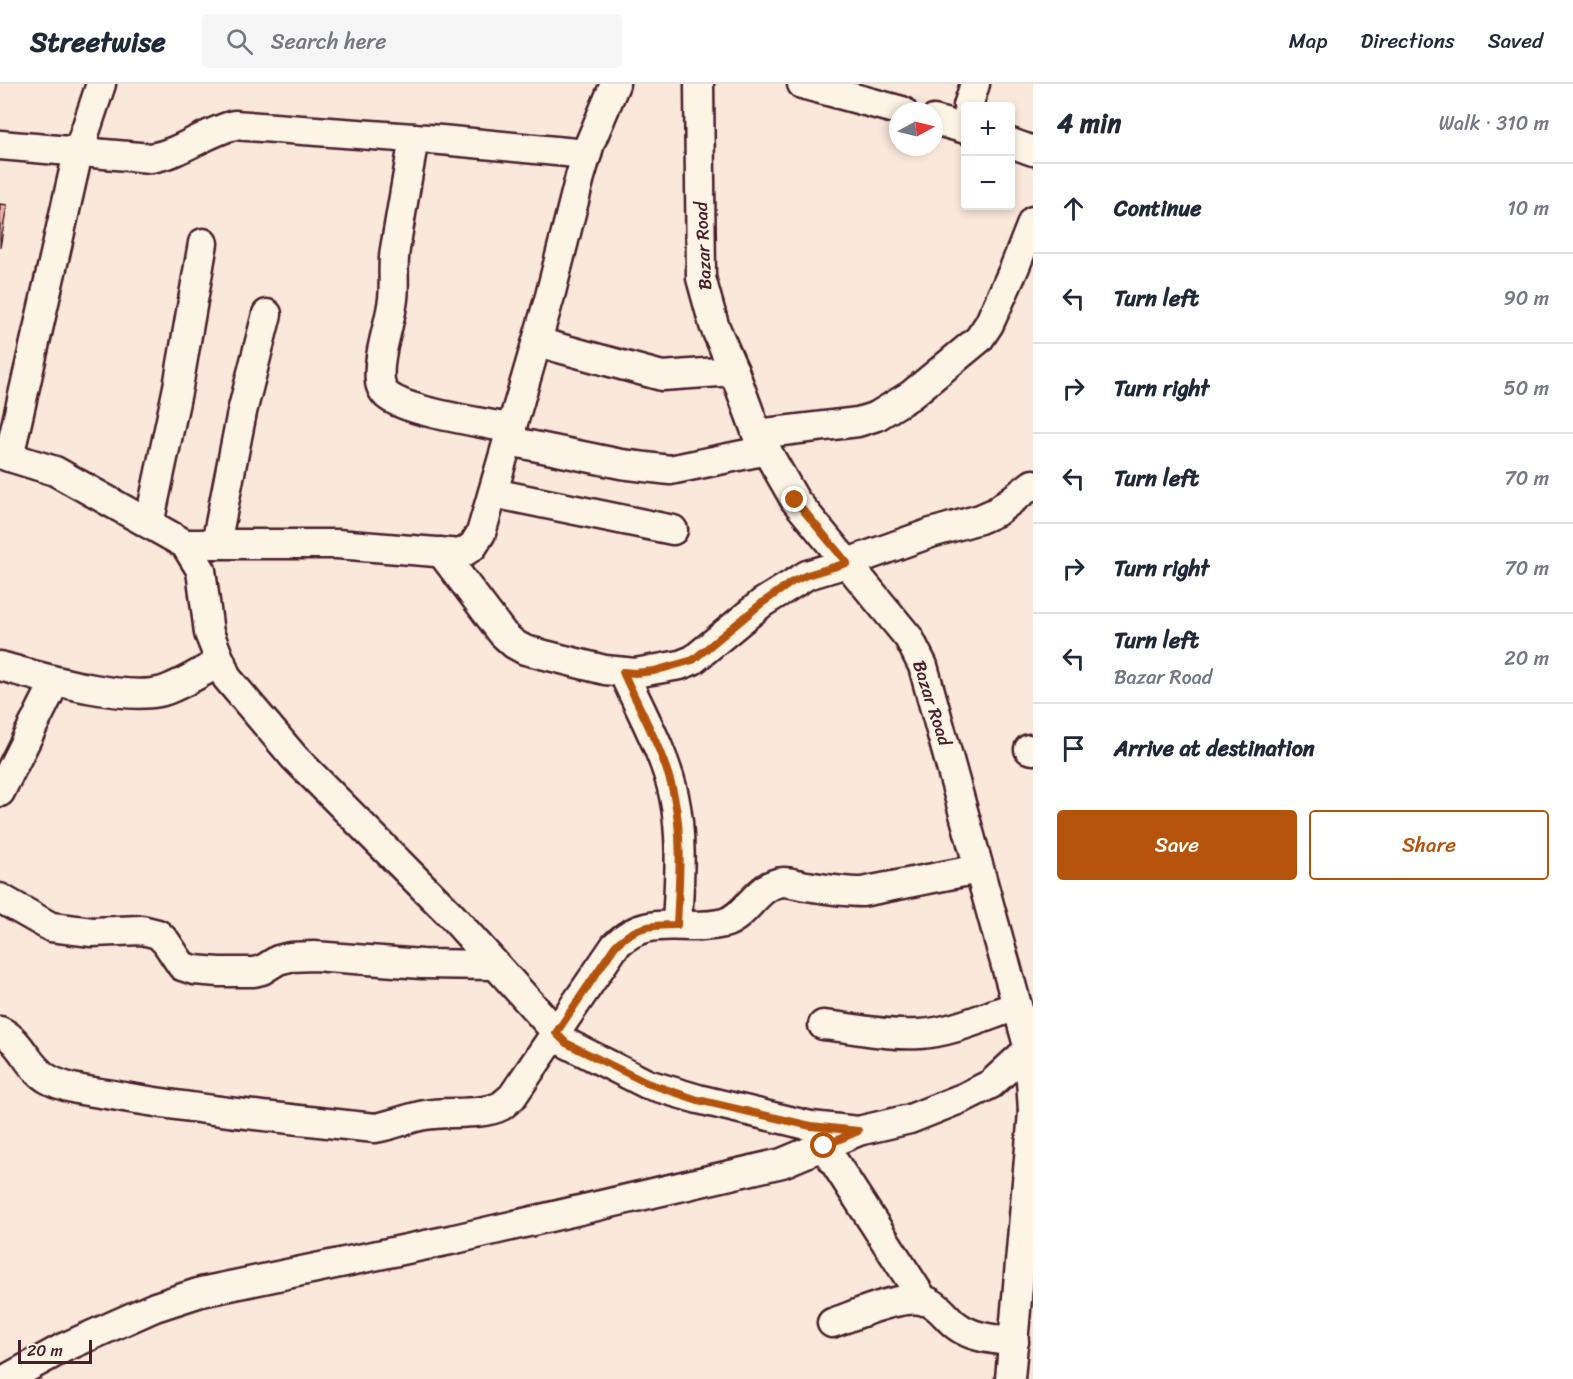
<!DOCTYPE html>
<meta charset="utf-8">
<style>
:root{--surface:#fff;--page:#f6f6f7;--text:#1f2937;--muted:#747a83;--line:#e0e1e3;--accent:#b45309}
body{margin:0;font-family:Sriracha,sans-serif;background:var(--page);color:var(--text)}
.controls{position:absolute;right:18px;top:18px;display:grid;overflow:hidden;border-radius:6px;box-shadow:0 3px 9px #0003}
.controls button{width:54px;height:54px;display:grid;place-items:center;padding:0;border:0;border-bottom:2px solid var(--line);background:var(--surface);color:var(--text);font:30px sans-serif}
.compass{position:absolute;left:889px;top:18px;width:54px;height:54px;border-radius:50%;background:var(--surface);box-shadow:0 3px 9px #0003;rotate:83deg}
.scale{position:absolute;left:18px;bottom:15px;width:74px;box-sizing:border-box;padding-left:6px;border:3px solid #4a1f2b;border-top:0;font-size:16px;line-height:21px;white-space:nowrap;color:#4a1f2b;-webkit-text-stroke:4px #fcf5e5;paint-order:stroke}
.stop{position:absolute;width:18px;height:18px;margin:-14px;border:4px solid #b45309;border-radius:50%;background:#fff}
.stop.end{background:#b45309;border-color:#fff;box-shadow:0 2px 6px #0008}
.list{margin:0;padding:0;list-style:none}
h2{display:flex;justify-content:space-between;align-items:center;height:78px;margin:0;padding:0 24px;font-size:26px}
h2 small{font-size:20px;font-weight:400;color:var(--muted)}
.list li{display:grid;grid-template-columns:39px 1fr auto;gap:18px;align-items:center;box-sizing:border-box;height:90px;padding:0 24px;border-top:2px solid var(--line)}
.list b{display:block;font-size:22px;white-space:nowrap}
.list p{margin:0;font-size:20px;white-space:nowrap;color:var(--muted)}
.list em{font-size:20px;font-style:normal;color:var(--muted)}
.actions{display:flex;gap:12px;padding:18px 24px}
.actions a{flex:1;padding:14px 0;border:2px solid var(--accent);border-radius:6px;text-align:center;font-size:21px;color:var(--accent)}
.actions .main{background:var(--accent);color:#fff}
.icon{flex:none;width:33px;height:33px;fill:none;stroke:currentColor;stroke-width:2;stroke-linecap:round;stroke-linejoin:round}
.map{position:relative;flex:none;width:1033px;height:1295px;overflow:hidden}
header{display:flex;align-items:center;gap:36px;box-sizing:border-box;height:84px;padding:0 30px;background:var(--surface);border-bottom:2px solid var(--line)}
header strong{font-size:28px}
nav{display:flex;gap:33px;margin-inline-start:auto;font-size:21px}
.search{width:420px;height:54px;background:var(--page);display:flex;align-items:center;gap:15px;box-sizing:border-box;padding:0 21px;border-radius:6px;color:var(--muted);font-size:22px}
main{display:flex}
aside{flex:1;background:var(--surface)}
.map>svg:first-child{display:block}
.building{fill:#f0b5ac;stroke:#4a1f2b;stroke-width:1.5}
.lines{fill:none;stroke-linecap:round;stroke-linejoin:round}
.minor-casing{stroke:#4a1f2b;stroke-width:33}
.minor{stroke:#fcf5e5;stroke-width:28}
.route{stroke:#b45309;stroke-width:8}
.labels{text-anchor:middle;stroke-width:4.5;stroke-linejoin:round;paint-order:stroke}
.street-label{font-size:18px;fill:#4a1f2b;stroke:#fcf5e5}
</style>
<header>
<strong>Streetwise</strong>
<div class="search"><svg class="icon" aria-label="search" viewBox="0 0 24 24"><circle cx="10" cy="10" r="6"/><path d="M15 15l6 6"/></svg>Search here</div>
<nav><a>Map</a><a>Directions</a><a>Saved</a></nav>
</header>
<main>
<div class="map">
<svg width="1033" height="1295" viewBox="0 0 1033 1295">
<rect width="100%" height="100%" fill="#fae8da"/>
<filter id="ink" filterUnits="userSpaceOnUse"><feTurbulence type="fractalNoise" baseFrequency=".0167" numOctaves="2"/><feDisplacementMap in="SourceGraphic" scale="12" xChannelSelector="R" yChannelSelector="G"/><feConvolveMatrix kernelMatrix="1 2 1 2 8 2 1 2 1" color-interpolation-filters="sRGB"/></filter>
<g filter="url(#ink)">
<polygon class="building" points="0,120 7,121 0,164"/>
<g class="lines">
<g class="minor-casing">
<g id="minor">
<polyline points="802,0 902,27"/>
<polyline points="968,22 975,0"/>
<polyline points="934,36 966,45"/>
<path d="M414,54L395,165C392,182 395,199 393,215C390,241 377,272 380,297C380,302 384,309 388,312C410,329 483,338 512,345"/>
<polyline points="1011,59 1033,67"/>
<path d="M0,61L151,74C181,69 204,49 234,41L441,56L587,70"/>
<polyline points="537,258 662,292 734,287"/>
<polyline points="757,350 858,338 877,332 911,311 979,255 989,240 1014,185 1033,137"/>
<polyline points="509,357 621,380 670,386 767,366"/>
<polyline points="0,370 55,387 185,460 201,486 209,549 227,594 294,673 450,830 566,959 647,1000 698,1015 811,1042 858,1047 910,1035 965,1013 991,1000 1029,965 923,582 909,554 795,416 757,350 734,287 714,241 701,194 699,0"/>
<polyline points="9,373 78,69 101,0"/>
<polyline points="493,409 673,446"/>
<polyline points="149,440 178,303 203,159"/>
<polyline points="185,460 337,460 461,470 473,462 481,449 550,212 580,93 590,59 615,0"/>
<polyline points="216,460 242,328 267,230"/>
<polyline points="441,468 503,550 514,560 525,566 605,586 635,589 680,581 693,576 762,519 807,491 847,479 931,449 980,435 996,428 1033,400"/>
<path d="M0,582C41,593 122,618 163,607C182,601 202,587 221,578"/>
<path d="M623,588C640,626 666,672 674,712C683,754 679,799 677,841"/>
<polyline points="1029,665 1033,666"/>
<polyline points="0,708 55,598"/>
<polyline points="0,814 51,843 92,848 142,846 158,850 166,858 182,882 194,886 219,888 254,888 262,886 278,876 290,873 314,872 422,880 495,881"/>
<path d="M823,941C855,944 888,952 920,950C953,948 986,932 1017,922"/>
<path d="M0,947C22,957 27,983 48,995C70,1007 99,1008 124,1013C207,1027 291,1035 375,1044C393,1041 408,1034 425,1031C447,1027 482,1032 501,1022C504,1020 508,1016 512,1013L615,862C648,828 684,849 724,839C748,832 757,799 784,798C791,798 799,801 807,802C825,805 843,808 862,808L979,785"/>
<polyline points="1033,959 1029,965 1033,1027"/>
<polyline points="824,1062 924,1217"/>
<path d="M832,1239C856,1231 905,1208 929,1218C941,1223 947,1235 957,1242C973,1254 994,1255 1014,1258"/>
<polyline points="10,1293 63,1264 155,1223 201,1208 455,1155 782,1079 856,1048"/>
<polyline points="1010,1295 1033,1028"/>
</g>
</g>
<use href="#minor" class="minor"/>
</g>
</g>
<g class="lines" filter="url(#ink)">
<path class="route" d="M795,416L847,479L807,491L792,498L762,519L693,576L654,587L635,589L623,588C640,626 666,672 674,712C683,754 679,799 677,841C651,841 634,842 615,862L556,949L566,959L647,999L698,1016L811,1042L858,1047L824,1062"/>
</g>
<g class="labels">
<g class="street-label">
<text transform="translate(703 162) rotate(-93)" y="6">Bazar Road</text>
<text transform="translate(932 619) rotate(72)" y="6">Bazar Road</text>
</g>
</g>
</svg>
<div class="controls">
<button>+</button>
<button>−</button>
</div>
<svg class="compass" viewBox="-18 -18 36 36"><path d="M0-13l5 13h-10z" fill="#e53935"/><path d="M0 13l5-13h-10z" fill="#747a83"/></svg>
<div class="scale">20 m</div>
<div class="stop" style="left:824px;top:1062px"></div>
<div class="stop end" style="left:795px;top:416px"></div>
</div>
<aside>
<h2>4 min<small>Walk · 310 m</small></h2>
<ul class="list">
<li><svg class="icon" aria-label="ahead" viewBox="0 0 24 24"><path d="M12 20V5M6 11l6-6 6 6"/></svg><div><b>Continue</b></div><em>10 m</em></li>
<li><svg class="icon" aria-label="left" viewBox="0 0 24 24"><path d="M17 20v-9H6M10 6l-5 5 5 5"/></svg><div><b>Turn left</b></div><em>90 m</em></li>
<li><svg class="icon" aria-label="right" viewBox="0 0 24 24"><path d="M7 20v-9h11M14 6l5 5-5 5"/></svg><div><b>Turn right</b></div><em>50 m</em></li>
<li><svg class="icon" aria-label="left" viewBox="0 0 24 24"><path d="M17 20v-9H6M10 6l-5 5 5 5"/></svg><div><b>Turn left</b></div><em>70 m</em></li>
<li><svg class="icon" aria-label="right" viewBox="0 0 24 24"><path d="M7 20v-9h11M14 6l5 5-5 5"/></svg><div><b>Turn right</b></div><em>70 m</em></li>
<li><svg class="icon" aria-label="left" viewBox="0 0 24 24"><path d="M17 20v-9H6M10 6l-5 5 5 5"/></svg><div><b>Turn left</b><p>Bazar Road</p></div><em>20 m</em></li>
<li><svg class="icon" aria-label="arrive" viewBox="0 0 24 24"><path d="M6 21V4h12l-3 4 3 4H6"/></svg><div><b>Arrive at destination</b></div></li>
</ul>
<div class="actions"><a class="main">Save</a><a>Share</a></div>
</aside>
</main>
